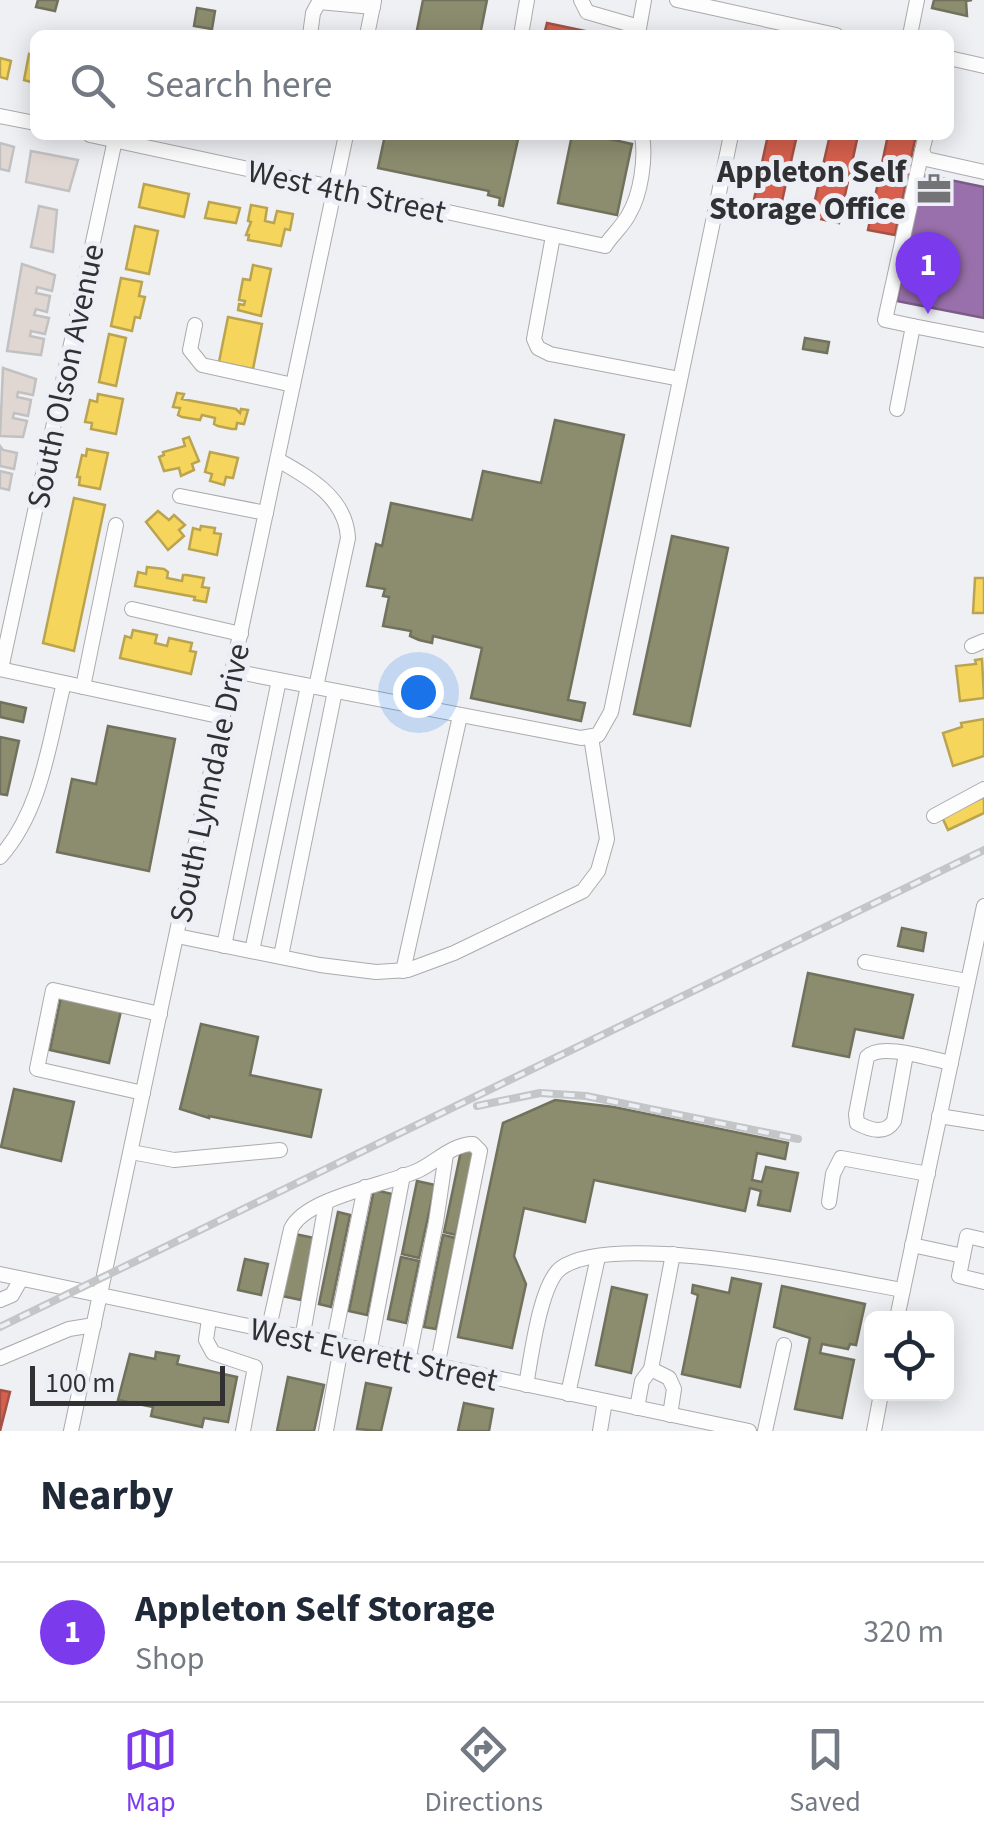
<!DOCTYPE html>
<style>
:root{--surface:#fff;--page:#f6f6f7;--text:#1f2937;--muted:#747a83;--line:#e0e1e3;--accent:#7c3aed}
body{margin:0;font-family:"Source Sans 3",sans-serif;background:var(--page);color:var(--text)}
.controls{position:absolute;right:30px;bottom:30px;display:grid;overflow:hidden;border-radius:15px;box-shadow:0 5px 25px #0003}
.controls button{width:90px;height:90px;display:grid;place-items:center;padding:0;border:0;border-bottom:2px solid var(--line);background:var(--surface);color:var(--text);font:50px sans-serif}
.scale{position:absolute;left:30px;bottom:25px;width:195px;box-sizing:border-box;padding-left:10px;border:5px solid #313134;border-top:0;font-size:28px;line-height:35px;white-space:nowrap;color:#313134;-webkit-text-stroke:8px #edeff6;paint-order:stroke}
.you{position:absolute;left:418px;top:692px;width:35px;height:35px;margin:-25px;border:8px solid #fff;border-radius:50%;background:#1a73e8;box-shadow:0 0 0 15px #1a73e833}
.badge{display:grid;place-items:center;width:65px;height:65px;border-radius:50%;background:var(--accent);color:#fff;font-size:32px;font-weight:700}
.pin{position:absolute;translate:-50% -82px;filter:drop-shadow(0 2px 5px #0008)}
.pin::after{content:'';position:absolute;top:52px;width:35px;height:30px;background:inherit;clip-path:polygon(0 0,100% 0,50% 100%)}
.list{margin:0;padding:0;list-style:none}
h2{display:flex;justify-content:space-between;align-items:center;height:130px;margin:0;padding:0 40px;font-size:42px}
h2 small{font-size:32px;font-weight:400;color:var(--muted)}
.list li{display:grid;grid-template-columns:65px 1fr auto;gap:30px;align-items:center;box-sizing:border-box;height:140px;padding:0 40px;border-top:2px solid var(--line)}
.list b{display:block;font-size:38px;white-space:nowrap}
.list p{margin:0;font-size:32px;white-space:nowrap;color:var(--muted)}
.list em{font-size:32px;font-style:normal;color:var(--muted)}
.icon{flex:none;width:55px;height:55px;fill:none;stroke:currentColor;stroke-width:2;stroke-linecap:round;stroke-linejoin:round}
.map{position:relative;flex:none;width:984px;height:1431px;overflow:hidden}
.search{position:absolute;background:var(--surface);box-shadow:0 5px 25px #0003;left:30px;right:30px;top:30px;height:110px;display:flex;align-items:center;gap:25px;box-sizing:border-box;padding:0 35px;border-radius:15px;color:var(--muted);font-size:38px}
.sheet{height:270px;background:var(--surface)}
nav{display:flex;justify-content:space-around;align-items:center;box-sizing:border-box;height:140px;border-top:2px solid var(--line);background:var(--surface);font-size:28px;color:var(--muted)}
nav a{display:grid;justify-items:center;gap:5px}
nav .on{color:var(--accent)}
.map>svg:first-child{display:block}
.homes{fill:#f6d55c;stroke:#bba450;stroke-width:2.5}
.shops{fill:#d6604d;stroke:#a45246;stroke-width:2.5}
.offices{fill:#9970ab;stroke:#7a5d87;stroke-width:2.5}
.industry{fill:#8c8c6e;stroke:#71715d;stroke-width:2.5}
.building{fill:#e0d7d2;stroke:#c2c1c2;stroke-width:2.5}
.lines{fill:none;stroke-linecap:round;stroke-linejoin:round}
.minor-casing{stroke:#ababae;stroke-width:16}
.minor{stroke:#fdfdfd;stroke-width:14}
.rail-casing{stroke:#c4c5c6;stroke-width:8}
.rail{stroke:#edeff6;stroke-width:4;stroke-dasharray:11;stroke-linecap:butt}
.labels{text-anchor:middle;stroke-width:10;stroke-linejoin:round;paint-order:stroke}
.poi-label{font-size:32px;font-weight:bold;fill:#313134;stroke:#edeff6;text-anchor:end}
.street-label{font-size:32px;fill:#313134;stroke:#edeff6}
</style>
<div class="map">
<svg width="984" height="1431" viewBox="0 0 984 1431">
<rect width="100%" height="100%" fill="#eff0f4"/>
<g class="homes">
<polygon points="29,54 35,56 35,83 24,80"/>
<polygon points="0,58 11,61 7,79 0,77"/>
<polygon points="144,184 189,194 184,217 139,207"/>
<polygon points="209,202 240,208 236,223 205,218"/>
<polygon points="251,205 267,208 265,221 274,223 277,211 293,214 290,230 285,229 281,246 248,240 249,235 246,235 251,222 248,221"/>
<polygon points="135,226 158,231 149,274 126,269"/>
<polygon points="253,265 271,269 261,316 238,310 239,304 244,305 245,301 239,300 243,279 250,280"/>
<polygon points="121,278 142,282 139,296 145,297 140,318 135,317 132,331 111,326"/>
<polygon points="228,317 262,324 253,369 219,362"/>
<polygon points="109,334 126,338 116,386 99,382"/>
<polygon points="177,393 184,394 182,399 236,409 240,413 241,409 248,410 244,424 237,423 236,429 232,429 218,426 214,424 215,418 202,415 200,420 182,417 178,415 180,408 173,407"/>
<polygon points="98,394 123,399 116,434 91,429 92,423 85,422 90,400 97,402"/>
<polygon points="189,437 199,461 192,464 194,470 181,476 179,468 164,471 159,457 164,455 163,452 185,446 183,439"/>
<polygon points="87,449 108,453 100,489 79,485 80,477 77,477 82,455 86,456"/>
<polygon points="210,452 238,458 233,478 226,477 224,485 210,481 212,474 205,472"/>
<polygon points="74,498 105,505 74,651 43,643"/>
<polygon points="158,511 169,520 174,515 185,525 179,530 184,536 168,550 146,522"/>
<polygon points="201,526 215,528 214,533 221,534 217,555 189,549 193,528 200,530"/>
<polygon points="147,567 164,569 168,572 167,578 182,581 183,575 187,575 204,578 202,587 209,588 206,602 194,600 195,597 135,586 138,572 146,574"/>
<polygon points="975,578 984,578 984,613 973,613"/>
<polygon points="133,630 157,635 155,643 167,646 169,638 192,643 190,651 196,652 191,674 120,658 125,636 131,638"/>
<polygon points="982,659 984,698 960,701 956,666 976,664 975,660"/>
<polygon points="984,719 984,756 953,766 943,733 962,727 961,723"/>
<polygon points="984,797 984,813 948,830 942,817"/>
</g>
<g class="shops">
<polygon points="547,23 604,35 544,35"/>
<polygon points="768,135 797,135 780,210 753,204"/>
<polygon points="830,135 858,135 839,223 811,217"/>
<polygon points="888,135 916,135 895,235 868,230"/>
<polygon points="0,1390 10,1392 0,1431"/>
</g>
<polygon class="offices" points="921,174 984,187 984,318 897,301"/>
<g class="industry">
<polygon points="38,0 58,0 55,11 36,7"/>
<polygon points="423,0 487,0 480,35 416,35"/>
<polygon points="934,0 972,0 966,1 967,16 932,8"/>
<polygon points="197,8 215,11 212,29 194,26"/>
<polygon points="385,135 519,135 503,206 499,205 500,198 488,195 489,191 378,168"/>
<polygon points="572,135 591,135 632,144 617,215 558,203"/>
<polygon points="805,338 829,342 827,353 803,349"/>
<polygon points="555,420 624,435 568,700 585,703 581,721 471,698 482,648 433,636 432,643 419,640 410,636 411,631 383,626 389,597 383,596 385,589 367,586 376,544 382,546 391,503 472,520 483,471 541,483"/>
<polygon points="672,536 728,548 690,726 634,714"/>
<polygon points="0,702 26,708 23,722 0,717"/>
<polygon points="108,726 175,739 149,871 57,852 72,779 96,784"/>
<polygon points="0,737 19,741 7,795 0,794"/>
<polygon points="902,928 926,933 923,951 898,946"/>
<polygon points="808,973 913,995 903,1038 855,1029 849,1057 793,1046"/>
<polygon points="61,997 121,1011 109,1063 50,1050"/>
<polygon points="201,1024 258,1037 250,1075 321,1090 311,1137 209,1116 209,1118 180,1109"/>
<polygon points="14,1089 74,1102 61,1161 1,1147"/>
<polygon points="555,1100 614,1107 788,1143 785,1159 757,1153 752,1180 762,1182 766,1167 798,1173 790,1211 758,1205 761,1191 750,1188 745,1211 594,1180 585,1222 524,1208 514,1256 526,1284 512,1348 458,1337 503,1123"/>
<polygon points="462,1146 474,1149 456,1235 444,1232"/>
<polygon points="417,1181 435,1185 419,1258 402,1254"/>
<polygon points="374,1190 392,1194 367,1315 349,1311"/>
<polygon points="338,1212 350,1215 331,1307 319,1304"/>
<polygon points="295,1234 314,1238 301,1300 282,1296"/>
<polygon points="443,1235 456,1238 436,1329 424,1327"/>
<polygon points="401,1257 419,1261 406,1323 388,1319"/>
<polygon points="245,1259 268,1264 261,1295 238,1290"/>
<polygon points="732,1278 761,1284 740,1387 682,1374 698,1295 692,1293 693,1285 729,1293"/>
<polygon points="782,1286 865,1304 856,1345 850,1344 848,1349 822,1344 820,1353 854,1360 842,1418 795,1409 810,1338 774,1327"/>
<polygon points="612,1287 647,1295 631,1373 596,1365"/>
<polygon points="156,1352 179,1356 177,1364 237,1377 228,1422 204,1418 202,1427 151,1416 153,1407 118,1400 130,1354 155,1359"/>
<polygon points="288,1377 324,1385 314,1431 277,1431"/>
<polygon points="366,1383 391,1388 381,1431 357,1429"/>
<polygon points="464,1403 493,1409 489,1431 458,1431"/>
</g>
<g class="building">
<polygon points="0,143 14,147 9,171 0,169"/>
<polygon points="31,151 78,160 69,191 26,182"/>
<polygon points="39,206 57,210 53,252 31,247"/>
<polygon points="22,264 55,275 52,291 37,287 36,293 50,296 47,312 36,309 34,315 49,318 45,334 31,331 30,336 44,339 41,355 7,351"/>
<polygon points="3,368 36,379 33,395 18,392 17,397 31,400 28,416 14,413 13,418 27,421 23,437 0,436"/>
<polygon points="0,446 3,450 17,453 14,469 0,466"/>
<polygon points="0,471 12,474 9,490 0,488"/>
</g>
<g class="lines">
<g class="minor-casing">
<g id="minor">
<polyline points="581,0 587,12 639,27"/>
<polyline points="677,0 836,35"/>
<polyline points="638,34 644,0"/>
<polyline points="310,35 313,13 319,2 373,7"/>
<polyline points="367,35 374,1"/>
<polyline points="521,35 527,0"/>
<polyline points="910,35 917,0"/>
<polyline points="949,58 984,66"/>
<polyline points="0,116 35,123"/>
<path d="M90,135L605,246C612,235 623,226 629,214C641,194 646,158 642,135"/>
<polyline points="926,135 922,151 926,159 984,172"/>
<polyline points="553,236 534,339 538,348 550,354 680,379"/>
<polyline points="195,325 190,350 202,365 293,385"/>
<polyline points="913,326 984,340"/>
<polyline points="897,409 913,326 885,320 922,151"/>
<path d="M278,460C310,478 346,498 348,538L316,687"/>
<polyline points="180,496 266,513"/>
<polyline points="132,609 241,634"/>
<polyline points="972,646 984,641"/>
<polyline points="0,669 223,717"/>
<polyline points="1,669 115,140"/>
<polyline points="233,671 581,738 598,735 611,712 731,135"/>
<polyline points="83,687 116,525"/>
<polyline points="934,816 984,789"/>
<path d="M0,857C42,810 49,742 64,683"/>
<polyline points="177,936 320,965 376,972 408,970 454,953 583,891 598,871 607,839 591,737"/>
<polyline points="224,946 279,680"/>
<polyline points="252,951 308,686"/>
<polyline points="281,956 335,691"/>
<polyline points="865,962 967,981"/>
<polyline points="403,971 460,716"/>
<path d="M906,1054L894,1121C885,1135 870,1130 857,1123L856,1114L867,1057C881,1042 930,1059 951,1063"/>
<polyline points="143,1093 37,1069 53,990 160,1014"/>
<polyline points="939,1116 984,1123"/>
<polyline points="131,1152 174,1160 280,1150"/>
<polyline points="829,1202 833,1174 841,1158 928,1174"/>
<polyline points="984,1240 967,1236 959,1276 984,1282"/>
<polyline points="912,1245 963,1256"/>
<polyline points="0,1274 749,1431"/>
<polyline points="0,1300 12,1295 21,1279"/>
<polyline points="897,1318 984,906"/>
<polyline points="209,1319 206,1340 213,1353 255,1367 243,1431"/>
<path d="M268,1332L291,1229C305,1198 385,1185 417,1171C435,1163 452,1144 473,1144L480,1151L437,1367"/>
<polyline points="302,1339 326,1203"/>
<polyline points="333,1345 365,1187"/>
<polyline points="369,1353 403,1175"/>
<polyline points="0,1358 69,1329 94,1325"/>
<polyline points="408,1361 436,1222 446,1154"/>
<polyline points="651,1369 673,1254"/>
<path d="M526,1385C531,1359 540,1283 561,1268C616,1229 833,1278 903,1290"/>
<polyline points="568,1394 598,1257"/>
<polyline points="637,1408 642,1381 651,1369 669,1378 674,1389 670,1415"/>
<polyline points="71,1431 346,135"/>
<polyline points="326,1431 341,1347"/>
<polyline points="600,1431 605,1401"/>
<polyline points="765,1431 784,1345"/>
<polyline points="874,1431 881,1394"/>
</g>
</g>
<use href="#minor" class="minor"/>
<g class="rail-casing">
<g id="rail">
<polyline points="477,1106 540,1093 586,1096 798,1139"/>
<polyline points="0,1327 984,850"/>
</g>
</g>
<use href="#rail" class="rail"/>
</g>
<defs>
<g id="office-bare" transform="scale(2.7)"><path d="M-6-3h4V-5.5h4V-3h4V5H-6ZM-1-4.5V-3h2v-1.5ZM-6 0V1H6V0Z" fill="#747477" stroke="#edeff6" stroke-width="2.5" paint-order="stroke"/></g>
</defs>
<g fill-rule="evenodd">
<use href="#office-bare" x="934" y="189"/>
</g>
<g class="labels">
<g class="poi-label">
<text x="906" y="182">Appleton Self<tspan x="906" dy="37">Storage Office</tspan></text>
</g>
<g class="street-label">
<text transform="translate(347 191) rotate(12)" y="11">West 4th Street</text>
<text transform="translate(65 376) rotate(-78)" y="11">South Olson Avenue</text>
<text transform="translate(209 783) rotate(-78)" y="11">South Lynndale Drive</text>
<text transform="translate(374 1354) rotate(12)" y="11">West Everett Street</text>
</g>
</g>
</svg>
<div class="controls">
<button><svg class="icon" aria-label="locate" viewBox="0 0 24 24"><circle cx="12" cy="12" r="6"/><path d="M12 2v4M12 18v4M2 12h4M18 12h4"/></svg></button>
</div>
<div class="scale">100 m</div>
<div class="you"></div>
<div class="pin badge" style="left:928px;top:314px">1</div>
<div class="search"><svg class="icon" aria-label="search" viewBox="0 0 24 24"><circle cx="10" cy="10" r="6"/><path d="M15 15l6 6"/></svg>Search here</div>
</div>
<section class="sheet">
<h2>Nearby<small></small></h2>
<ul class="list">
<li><span class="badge">1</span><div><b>Appleton Self Storage</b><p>Shop</p></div><em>320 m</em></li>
</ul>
</section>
<nav>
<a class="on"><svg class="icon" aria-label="map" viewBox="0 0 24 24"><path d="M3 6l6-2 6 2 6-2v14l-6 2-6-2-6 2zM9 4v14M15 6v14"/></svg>Map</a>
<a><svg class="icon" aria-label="directions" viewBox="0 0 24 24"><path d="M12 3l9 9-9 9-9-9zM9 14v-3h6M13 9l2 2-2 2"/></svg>Directions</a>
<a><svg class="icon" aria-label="saved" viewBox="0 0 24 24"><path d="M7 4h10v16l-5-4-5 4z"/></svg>Saved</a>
</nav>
